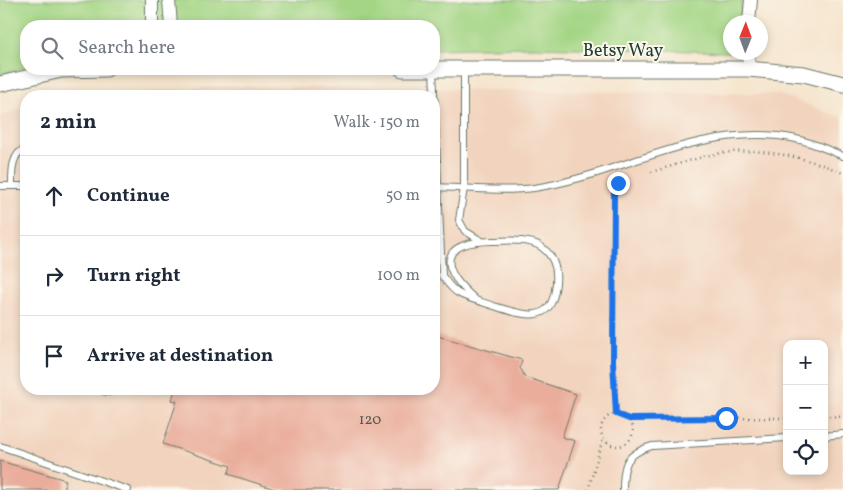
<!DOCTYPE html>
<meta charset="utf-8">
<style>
:root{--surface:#fff;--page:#f2f2f3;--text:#1f2937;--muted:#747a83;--line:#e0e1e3}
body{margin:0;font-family:Vollkorn,serif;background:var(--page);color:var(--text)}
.controls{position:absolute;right:15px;bottom:15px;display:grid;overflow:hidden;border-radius:10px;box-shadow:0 2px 8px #0003}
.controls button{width:45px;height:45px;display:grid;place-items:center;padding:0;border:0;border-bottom:1px solid var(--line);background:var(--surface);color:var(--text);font:25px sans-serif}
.compass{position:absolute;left:723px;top:15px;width:45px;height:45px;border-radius:50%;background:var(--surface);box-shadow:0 2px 8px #0003;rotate:1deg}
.stop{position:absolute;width:15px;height:15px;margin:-11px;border:4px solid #1a73e8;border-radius:50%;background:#fff}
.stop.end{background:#1a73e8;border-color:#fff;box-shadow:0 1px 5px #0008}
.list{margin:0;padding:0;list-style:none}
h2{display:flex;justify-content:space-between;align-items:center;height:65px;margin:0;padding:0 20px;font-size:21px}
h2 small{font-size:16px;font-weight:400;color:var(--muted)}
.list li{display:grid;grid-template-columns:32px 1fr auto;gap:15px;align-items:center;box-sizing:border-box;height:80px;padding:0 20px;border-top:1px solid var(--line)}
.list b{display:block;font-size:19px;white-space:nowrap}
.list em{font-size:16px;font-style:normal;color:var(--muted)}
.icon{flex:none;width:28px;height:28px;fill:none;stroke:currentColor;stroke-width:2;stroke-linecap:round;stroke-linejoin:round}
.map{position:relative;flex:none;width:843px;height:490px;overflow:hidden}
.search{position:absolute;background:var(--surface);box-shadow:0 2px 8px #0003;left:20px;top:20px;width:420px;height:55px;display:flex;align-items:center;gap:12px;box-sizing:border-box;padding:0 18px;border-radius:20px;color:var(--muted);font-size:19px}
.panel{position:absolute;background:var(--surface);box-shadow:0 2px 8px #0003;left:20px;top:90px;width:420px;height:305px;border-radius:20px}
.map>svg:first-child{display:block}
.built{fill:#f2d4be;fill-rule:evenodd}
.green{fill:#a3d584;stroke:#61895c}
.building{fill:#eaad9b}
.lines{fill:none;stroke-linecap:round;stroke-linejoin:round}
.service-casing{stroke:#6a7769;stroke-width:8}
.minor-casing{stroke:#6a7769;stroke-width:14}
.tertiary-casing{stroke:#6a7769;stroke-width:17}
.path{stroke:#6a7769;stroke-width:2.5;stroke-dasharray:1 4;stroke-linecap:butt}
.service{stroke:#fff;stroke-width:6}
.minor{stroke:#fff;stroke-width:12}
.tertiary{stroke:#fff;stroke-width:15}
.route{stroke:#1a73e8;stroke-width:6}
.labels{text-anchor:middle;stroke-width:4;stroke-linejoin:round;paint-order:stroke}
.number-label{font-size:15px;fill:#52594e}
.street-label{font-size:18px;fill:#1f3d34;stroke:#fbf7ec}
</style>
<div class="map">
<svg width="843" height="490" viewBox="0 0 843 490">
<rect width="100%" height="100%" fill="#fbf7ec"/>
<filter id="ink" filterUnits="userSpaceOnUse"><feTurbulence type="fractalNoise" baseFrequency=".02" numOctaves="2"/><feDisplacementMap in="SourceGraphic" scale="10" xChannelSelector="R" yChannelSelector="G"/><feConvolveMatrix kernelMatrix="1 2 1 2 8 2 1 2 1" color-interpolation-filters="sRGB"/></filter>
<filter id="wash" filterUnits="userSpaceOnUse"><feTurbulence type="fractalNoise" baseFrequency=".0096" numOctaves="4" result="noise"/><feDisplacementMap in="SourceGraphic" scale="20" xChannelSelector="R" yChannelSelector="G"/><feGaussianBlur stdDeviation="1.12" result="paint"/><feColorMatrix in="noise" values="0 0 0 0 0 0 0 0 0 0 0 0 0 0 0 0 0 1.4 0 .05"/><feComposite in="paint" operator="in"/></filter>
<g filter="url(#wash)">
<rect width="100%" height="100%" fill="#f5e4cc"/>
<path class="built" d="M222,86L778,94L843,118V490H0V117L26,106V389H434V96H108ZM787,344H824V471H787Z"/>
<polygon class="green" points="0,0 742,0 740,22 730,22 730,52 534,47 434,49 434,26 26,26 26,67 0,75"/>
<g id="blocks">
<g class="building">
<polygon points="434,335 522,360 520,368 525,377 576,394 562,437 575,441 559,490 278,490 228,474 231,466 163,444 177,401 172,400 175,389 434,389"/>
<polygon points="0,461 66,480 63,490 0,490"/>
</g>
</g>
</g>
<g filter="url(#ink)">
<use href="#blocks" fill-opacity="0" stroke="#6a7769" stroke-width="1"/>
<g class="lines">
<g class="service-casing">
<g id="service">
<path d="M433,69L442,276C447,282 451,289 458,293C468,299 483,302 494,306C517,313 550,327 555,290C557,280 557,267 551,257C547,251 541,245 533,243C519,239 506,241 492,241C438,242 439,268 475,299"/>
<polyline points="464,69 464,188 459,220 465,231 480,240"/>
<polyline points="0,186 26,186"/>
<path d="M12,186C12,172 11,154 26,148"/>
<path d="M435,187C467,188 502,192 534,188C617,176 691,127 778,136C801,138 822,147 843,156"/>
<polyline points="103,391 109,392 114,389"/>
<polyline points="824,436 843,434"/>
<polyline points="0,446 128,490"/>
<path d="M623,490C623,463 626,454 652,446L787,438"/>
</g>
</g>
<g class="minor-casing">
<g id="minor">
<polyline points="152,0 152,26"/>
<polyline points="169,0 171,26"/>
<polyline points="749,22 751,0"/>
<polyline points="748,69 749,52"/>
</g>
</g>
<g class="tertiary-casing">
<g id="tertiary">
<polyline points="402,69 748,69 804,74 843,84"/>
<polyline points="0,84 61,70 106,69"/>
</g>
</g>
<g class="path">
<path d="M651,172C669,167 688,161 706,156C751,145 802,155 843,173"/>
<circle cx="617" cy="430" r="16"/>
<polyline points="616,414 613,362 614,188 624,179"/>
<polyline points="824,416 843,417"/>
<polyline points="629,419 787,418"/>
<polyline points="588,490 603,439"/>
</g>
<use href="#service" class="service"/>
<use href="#minor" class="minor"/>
<use href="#tertiary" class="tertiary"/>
</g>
</g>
<g class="lines" filter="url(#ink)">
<polyline class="route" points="618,183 614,188 613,362 616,414 629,419 726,418"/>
</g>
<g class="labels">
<g class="number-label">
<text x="370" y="424">120</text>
</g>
<g class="street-label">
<text x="623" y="56">Betsy Way</text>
</g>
</g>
</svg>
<div class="controls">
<button>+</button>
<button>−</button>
<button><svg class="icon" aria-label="locate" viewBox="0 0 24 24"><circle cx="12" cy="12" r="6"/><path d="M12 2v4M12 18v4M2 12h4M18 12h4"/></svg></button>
</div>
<svg class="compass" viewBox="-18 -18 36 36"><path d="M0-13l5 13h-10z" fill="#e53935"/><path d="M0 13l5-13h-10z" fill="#747a83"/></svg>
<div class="stop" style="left:726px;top:418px"></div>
<div class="stop end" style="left:618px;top:183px"></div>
<div class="search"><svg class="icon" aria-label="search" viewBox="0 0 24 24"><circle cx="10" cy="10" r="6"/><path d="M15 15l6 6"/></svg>Search here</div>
<section class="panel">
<h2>2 min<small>Walk · 150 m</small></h2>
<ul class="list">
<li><svg class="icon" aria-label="ahead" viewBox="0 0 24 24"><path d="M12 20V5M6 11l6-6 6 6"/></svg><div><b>Continue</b></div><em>50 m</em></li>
<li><svg class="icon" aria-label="right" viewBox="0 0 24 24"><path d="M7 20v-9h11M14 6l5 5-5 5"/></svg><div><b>Turn right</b></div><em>100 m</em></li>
<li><svg class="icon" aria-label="arrive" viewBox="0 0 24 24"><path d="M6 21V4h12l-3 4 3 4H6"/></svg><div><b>Arrive at destination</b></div></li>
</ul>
</section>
</div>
